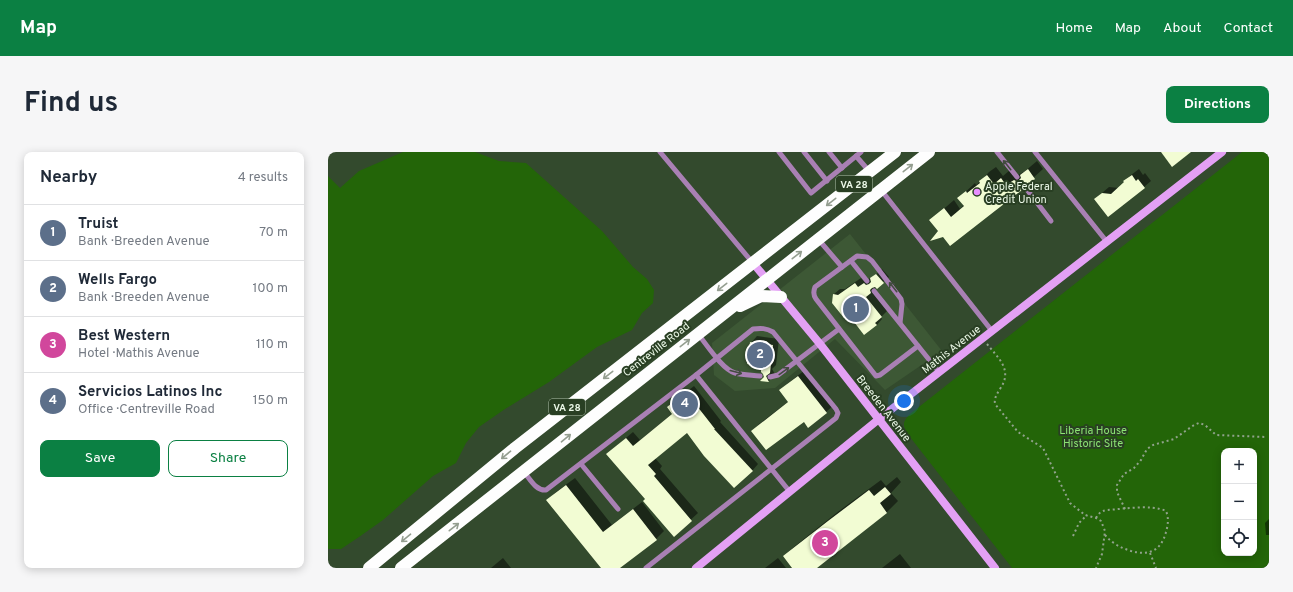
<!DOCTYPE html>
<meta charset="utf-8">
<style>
:root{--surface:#fff;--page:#f6f6f7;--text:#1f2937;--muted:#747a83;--line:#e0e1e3;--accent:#0b8043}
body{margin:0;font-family:Overpass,sans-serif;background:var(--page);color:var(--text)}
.controls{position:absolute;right:12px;bottom:12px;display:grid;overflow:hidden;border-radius:8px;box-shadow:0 2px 10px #0003}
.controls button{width:36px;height:36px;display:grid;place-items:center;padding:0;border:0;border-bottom:1px solid var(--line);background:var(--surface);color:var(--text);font:20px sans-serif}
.you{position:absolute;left:576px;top:249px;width:14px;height:14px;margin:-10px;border:3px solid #fff;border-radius:50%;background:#1a73e8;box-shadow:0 0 0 6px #1a73e833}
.badge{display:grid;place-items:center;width:26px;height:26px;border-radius:50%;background:var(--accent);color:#fff;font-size:13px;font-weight:700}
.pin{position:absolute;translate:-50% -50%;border:2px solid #fff;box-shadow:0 1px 4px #0006}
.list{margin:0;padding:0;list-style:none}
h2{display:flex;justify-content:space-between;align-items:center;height:52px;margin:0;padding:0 16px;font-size:17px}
h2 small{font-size:13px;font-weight:400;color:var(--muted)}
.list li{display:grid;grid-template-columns:26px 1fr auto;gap:12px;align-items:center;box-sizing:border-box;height:56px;padding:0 16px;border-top:1px solid var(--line)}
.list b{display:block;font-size:15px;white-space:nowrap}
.list p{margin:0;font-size:13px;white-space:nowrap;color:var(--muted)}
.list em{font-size:13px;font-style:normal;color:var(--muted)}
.actions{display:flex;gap:8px;padding:12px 16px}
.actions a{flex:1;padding:9px 0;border:1px solid var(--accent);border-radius:8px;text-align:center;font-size:14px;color:var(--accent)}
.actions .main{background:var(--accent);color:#fff}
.icon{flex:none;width:22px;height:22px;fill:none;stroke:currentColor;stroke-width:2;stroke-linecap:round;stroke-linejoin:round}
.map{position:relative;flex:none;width:941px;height:416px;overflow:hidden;border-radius:8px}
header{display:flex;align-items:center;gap:24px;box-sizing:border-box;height:56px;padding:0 20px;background:var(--accent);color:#fff}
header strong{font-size:19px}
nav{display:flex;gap:22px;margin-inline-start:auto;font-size:14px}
.intro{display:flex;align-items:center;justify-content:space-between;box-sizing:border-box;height:96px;padding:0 24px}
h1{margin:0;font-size:28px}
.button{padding:10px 18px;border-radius:8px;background:var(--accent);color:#fff;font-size:14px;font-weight:700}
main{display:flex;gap:24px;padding:0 24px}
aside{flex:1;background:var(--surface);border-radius:8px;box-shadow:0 2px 10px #0003}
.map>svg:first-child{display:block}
.built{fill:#3d5835}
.green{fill:#236508;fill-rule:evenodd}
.shadow{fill:#0007}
.building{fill:#f2fcd3}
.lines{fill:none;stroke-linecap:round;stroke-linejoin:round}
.path{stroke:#91a38c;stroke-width:2;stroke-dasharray:2 3;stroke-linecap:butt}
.lane{stroke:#a980b4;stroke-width:5}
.secondary{stroke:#e3a0f4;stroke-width:8}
.highway{stroke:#fefefe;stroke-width:12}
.oneway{stroke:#434c40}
.oneway2{stroke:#949e90}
.poi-dot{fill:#e88eff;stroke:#293f23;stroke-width:1.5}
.labels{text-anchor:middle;stroke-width:4;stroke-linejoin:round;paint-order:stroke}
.shield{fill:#293f23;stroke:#b1c0ac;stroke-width:1}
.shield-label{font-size:10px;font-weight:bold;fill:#ebf8e7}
.poi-label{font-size:11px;fill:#ebf8e7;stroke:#293f23;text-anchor:start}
.street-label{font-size:11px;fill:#ebf8e7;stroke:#293f23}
.park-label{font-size:11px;fill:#8ce374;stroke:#293f23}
</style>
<header>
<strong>Map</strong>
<nav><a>Home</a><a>Map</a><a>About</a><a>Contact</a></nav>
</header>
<div class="intro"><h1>Find us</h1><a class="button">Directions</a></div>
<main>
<aside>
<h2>Nearby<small>4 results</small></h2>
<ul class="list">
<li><span class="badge" style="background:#5c6f8a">1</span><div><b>Truist</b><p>Bank · Breeden Avenue</p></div><em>70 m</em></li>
<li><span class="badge" style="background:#5c6f8a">2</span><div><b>Wells Fargo</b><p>Bank · Breeden Avenue</p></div><em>100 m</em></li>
<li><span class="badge" style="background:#d1479c">3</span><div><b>Best Western</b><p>Hotel · Mathis Avenue</p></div><em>110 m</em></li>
<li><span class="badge" style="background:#5c6f8a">4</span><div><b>Servicios Latinos Inc</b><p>Office · Centreville Road</p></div><em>150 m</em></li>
</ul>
<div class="actions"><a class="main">Save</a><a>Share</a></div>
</aside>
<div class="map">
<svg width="941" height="416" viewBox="0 0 941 416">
<rect width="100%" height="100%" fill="#334a2d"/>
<polygon class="built" points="522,82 614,199 557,238 507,187 447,236 407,239 386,223 384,191"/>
<g class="green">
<polygon points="75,0 147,0 171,9 198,11 274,79 305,115 319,127 326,138 325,151 314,161 304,178 269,195 221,230 177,257 151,275 138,291 128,311 105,324 55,368 31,385 13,397 0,397 0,24 12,36 31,19"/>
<path d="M914,0H941V416H684L582,285C575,275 573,271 582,262ZM896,299H926V401H896Z"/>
</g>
<g class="shadow">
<polygon points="709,9 715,17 693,37 611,79 603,68 626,48 632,57 636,53 631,46 647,31 648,33 652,30 661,20 668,15 675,24 682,18 687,25 695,20 696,20"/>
<polygon points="811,17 815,23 817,21 823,29 816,35 767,47 781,35 791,36 803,23"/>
<polygon points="554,117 561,125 544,139 559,159 553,165 554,167 549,173 506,142 512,137 517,137 533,126 537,130 542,126 543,127"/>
<polygon points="429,184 451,187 448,213 444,217 447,222 441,229 434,228 437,225 434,213 423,191"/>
<polygon points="477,218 505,254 481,274 476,268 425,279 431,272 461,249 459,232"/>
<polygon points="366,234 393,269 392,270 430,312 424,319 359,280 327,306 334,314 332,317 370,361 346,383 318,347 286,296 305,280 312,288 345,261 340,255"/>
<polygon points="569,325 573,330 563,341 570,349 559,360 487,416 464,416 456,404 467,394 511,359 553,328 558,334"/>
<polygon points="247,326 284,373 314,350 336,379 328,387 291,416 274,416 220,348 228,340"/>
<polygon points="941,367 941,383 938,383 937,371"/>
<polygon points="572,402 583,416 554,416"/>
<polygon points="175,406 183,416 163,416"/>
<polygon points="450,406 458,416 437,416"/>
</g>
<g class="building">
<polygon points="833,0 863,0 844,15"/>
<polygon points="700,17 707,27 700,33 697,31 694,32 693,35 694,38 622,94 615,85 602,89 610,79 601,68 616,56 623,65 636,54 629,46 638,39 639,41 652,31 651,29 659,23 666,32 673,26 678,33 686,28 688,29 691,28 693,26 692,23"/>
<polygon points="804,23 808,29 810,27 817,36 780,65 766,47 774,41 783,42 796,30 795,29"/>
<polygon points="548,122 556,131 549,137 547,135 544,136 542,138 543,141 538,145 554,165 547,171 549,173 536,183 520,162 516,166 504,151 505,142 510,143 527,131 530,135 536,131 538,133 541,132 543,130 542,126"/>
<polygon points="422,190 445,193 442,221 438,224 441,230 432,229 436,225 435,222 433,220 433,214 419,212"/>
<polygon points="470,224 499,261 480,276 476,270 438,298 423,279 460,250 451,238"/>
<polygon points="358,240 387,277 386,277 425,319 406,336 376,304 359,281 320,313 328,322 326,324 364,369 346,385 315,349 317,347 278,302 298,286 305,294 344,262 339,255"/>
<polygon points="238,333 275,380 305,357 329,388 292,416 273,416 218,348"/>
<polygon points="557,335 563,342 552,351 559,361 489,416 464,416 455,404 500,369 541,338 546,344"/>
</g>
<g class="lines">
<g class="path">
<path d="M659,192C671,207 685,218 672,237C669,242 666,246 667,252L690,280L715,296L742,351L757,363L768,366L773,369L777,379L776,387L774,402L768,416"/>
<polyline points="797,357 789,340 789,333 796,322 806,316 813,308 819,297 825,293 846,287 866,273 871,271 877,273 888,283 938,285"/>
<path d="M768,366C771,361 773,359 779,358C796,357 823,352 838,359C841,366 840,373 838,380C833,399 821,404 803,399C797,397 791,395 786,391C782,389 780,386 777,383"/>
<polyline points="745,384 751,371 759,363"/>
<polyline points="822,401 828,416"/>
</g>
<g class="lane">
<polyline points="332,0 424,110"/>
<polyline points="451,0 483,41 533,0"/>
<polyline points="476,0 499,29"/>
<polyline points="501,0 514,16"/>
<polyline points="669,0 689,25"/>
<polyline points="707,0 779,90"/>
<polyline points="528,4 541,19"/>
<polyline points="697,35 723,69"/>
<polyline points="553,38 664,179"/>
<polyline points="490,87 514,115"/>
<polyline points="523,109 539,129"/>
<polyline points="546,139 611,220"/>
<path d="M572,171L574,152L573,147L544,109L539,105L529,104L487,135C485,140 485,143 488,147L548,224L552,223L590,194"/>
<path d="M370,182C379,193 394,217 407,221C415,223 424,223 432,224"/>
<polyline points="368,223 462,340"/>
<polyline points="442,225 450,223 511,177"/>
<polyline points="253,312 290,357"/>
<path d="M196,320C202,327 208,339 218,338L368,223L425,177C433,176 438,176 445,180L508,257L510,261L508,266L318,416"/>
</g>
<g class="secondary">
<polyline points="425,111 492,192 667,416"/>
<polyline points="368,416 551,267 894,0"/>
</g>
<g class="highway">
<polyline points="412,154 433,144 453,145"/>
<polyline points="41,416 187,296 567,0"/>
<polyline points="73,416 601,0"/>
</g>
</g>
<defs><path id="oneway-shaft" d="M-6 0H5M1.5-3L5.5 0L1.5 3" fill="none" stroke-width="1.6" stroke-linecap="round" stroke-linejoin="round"/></defs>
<g class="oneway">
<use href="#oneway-shaft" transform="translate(679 13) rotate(-129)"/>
<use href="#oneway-shaft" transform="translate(565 135) rotate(-129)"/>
<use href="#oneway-shaft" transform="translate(456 219) rotate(-36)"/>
<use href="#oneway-shaft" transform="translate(408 220) rotate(15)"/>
</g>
<g class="oneway2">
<use href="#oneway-shaft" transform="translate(580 16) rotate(-38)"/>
<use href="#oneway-shaft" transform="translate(503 50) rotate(142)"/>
<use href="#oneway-shaft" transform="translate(469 103) rotate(-38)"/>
<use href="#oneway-shaft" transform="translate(394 135) rotate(142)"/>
<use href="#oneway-shaft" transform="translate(357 191) rotate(-38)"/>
<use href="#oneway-shaft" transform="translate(280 223) rotate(142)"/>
<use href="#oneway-shaft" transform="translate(238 286) rotate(-40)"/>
<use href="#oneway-shaft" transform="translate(178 303) rotate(140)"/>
<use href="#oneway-shaft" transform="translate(126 375) rotate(-38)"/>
<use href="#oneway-shaft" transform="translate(78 386) rotate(140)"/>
</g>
<circle class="poi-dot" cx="649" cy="40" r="4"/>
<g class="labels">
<g class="shield">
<rect x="508" y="24" width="36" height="16" rx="3"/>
<rect x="221" y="247" width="36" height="16" rx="3"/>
</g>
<g class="shield-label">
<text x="526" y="36">VA 28</text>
<text x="239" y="259">VA 28</text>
</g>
<g class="poi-label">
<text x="657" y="38">Apple Federal<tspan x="657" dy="13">Credit Union</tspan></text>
</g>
<g class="street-label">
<text transform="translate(328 197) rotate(-38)" y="4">Centreville Road</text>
<text transform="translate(623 197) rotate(-38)" y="4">Mathis Avenue</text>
<text transform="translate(556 256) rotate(52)" y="4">Breeden Avenue</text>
</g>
<g class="park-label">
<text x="765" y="282">Liberia House<tspan x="765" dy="13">Historic Site</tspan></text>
</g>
</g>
</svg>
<div class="controls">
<button>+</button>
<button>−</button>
<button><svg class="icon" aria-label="locate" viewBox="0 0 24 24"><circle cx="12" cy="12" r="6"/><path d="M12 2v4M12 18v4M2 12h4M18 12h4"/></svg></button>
</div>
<div class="you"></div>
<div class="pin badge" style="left:528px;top:157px;background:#5c6f8a">1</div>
<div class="pin badge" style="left:432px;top:203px;background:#5c6f8a">2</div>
<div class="pin badge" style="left:497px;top:391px;background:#d1479c">3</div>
<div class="pin badge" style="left:357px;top:252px;background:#5c6f8a">4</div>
</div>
</main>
